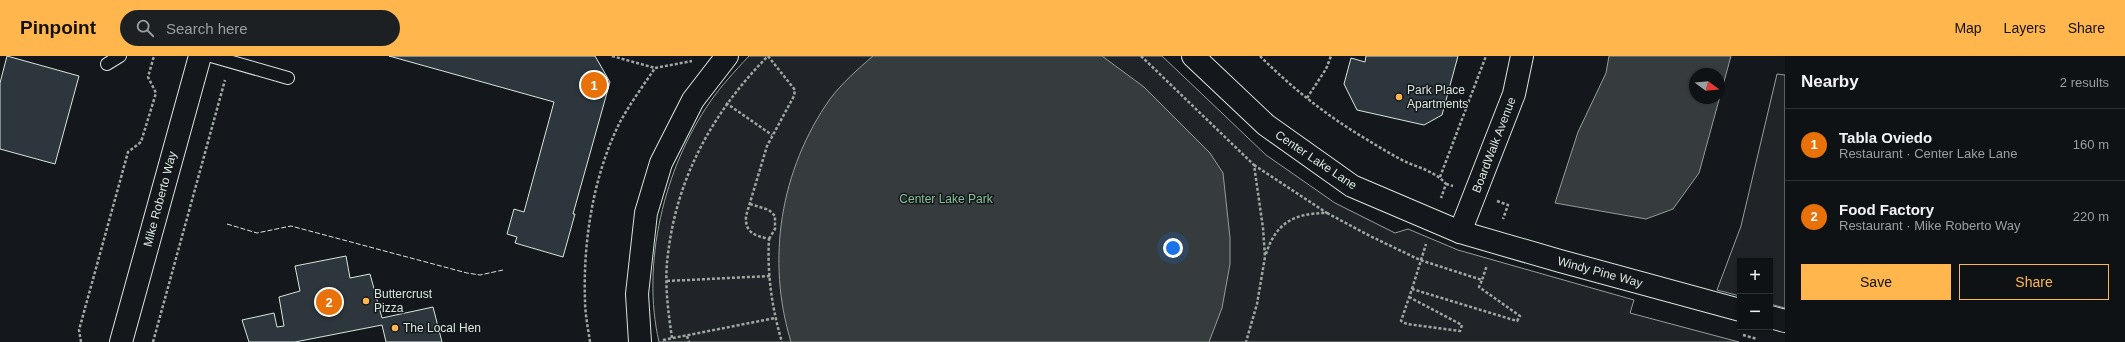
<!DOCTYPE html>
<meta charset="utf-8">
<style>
:root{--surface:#0f1215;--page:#1d2022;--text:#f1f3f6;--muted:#9b9ea0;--line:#2f3234;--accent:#ffb74d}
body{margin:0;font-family:Arial,sans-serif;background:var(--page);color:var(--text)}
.controls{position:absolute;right:12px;bottom:12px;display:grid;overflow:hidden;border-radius:0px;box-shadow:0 1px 3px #0004}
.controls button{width:36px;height:36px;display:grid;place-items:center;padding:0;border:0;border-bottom:1px solid var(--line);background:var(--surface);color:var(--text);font:20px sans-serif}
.compass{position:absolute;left:1689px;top:12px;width:36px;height:36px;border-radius:50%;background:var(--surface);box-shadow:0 1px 3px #0004;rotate:106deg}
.you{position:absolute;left:1173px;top:192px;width:14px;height:14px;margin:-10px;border:3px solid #fff;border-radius:50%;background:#1a73e8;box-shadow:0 0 0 6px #1a73e833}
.badge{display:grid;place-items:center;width:26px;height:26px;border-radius:50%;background:var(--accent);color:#fff;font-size:13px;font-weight:700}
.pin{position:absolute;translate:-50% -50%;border:2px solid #fff;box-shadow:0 1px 4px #0006}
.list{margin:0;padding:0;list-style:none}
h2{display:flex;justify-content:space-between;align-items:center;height:52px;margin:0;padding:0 16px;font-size:17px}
h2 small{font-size:13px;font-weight:400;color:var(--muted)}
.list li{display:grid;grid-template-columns:26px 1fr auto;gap:12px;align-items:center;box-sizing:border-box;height:72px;padding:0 16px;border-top:1px solid var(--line)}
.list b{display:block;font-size:15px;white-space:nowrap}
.list p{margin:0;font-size:13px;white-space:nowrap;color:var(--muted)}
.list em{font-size:13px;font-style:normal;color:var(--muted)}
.actions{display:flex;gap:8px;padding:12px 16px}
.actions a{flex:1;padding:9px 0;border:1px solid var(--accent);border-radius:0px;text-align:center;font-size:14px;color:var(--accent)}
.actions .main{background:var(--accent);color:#111}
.icon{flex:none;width:22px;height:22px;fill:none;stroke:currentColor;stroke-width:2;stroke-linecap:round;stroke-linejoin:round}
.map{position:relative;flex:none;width:1785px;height:286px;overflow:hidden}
header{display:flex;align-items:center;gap:24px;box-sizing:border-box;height:56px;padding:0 20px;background:var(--accent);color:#111}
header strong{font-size:19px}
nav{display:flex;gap:22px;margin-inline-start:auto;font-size:14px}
.search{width:280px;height:36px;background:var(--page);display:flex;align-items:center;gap:10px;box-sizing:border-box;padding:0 14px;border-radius:22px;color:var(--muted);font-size:15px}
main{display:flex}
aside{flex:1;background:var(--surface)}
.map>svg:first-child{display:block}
.green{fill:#202428;stroke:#939e99}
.water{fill:#363b3e;stroke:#939e99;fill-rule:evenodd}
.building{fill:#2c363c;stroke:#d8e6dc}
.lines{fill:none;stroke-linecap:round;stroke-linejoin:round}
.lane-casing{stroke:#d8e6dc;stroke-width:14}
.street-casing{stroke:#d8e6dc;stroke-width:24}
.path{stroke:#9da8a2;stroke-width:2.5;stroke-dasharray:3 2;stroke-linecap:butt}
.lane{stroke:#14181c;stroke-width:12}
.street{stroke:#14181c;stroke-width:22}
.fence{stroke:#d8e6dc;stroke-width:1;stroke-dasharray:5 2;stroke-linecap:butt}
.poi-dot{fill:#ffb74d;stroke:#14181c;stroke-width:1.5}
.labels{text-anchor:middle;stroke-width:3;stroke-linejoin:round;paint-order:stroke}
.poi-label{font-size:12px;fill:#d8e6dc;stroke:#14181c;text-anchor:start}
.street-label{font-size:12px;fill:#d8e6dc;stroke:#14181c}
.park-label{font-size:12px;fill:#8ac095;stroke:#14181c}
</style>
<header>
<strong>Pinpoint</strong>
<div class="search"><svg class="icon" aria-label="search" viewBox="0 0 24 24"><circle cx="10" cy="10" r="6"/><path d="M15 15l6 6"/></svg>Search here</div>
<nav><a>Map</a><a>Layers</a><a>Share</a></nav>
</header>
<main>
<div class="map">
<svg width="1785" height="286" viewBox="0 0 1785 286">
<rect width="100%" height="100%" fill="#14181c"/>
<g class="green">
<path d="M749,0H1162L1266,99L1335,147L1395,177L1408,173L1458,194L1634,244L1630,257L1739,286H659C641,208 664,112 710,46C721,30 735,15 749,0Z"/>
<polygon points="1777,18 1785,19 1785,252 1770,248 1770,205 1740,205 1740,240 1717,234 1741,170"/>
</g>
<g class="water">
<path d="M873,0H1102L1144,31L1210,97L1223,117L1230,182V208L1222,252L1209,286H791C766,204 780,114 830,43C842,27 858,13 873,0Z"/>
<path d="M1609,0H1731L1699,117L1673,153L1646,163L1555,147L1578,76L1606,17ZM1695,18H1719V42H1695Z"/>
</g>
<g class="building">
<polygon points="7,0 79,20 55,108 0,93 0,27"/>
<polygon points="389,0 595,0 610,26 573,158 575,158 563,201 515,187 517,181 507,178 514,153 524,156 554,46"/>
<polygon points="1366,0 1458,0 1442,59 1424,69 1357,54 1344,28 1351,2 1365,6"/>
<polygon points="346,200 350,222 370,218 382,262 433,251 442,286 386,286 382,269 295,286 249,286 242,264 274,257 277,271 284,270 279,241 300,235 295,210"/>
</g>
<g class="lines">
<g class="lane-casing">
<g id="lane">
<polyline points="211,0 288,22"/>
<polyline points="107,8 120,0"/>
</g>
</g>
<g class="street-casing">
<g id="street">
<polyline points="1193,0 1266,69 1352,130 1460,176 1560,205 1740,254"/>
<polyline points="1460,176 1514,38 1522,0"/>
<polyline points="1770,261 1785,265"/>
<polyline points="121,286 200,0"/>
<polyline points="640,286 637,238 646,157 661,107 693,44 727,0"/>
</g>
</g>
<g class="path">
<polyline points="612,0 655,12"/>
<path d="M768,0L795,34L794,40L767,90L746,160C745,177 754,179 769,183C767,218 772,253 782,286"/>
<polyline points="1141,0 1254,109 1263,172 1265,201 1257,248 1246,286"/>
<path d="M1260,0C1292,32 1327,60 1366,83C1379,91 1392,99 1406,106C1420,112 1436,116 1446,128L1441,142"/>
<polyline points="1307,42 1326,13 1331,0"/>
<polyline points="726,47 772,79"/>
<path d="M1254,109L1327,157C1295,157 1276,166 1266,198"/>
<polyline points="1440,121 1486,0"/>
<polyline points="1446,128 1453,130"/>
<polyline points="1497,145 1508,149 1503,163"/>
<polyline points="750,148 769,154 775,160 775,173 769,183"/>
<polyline points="1327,157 1370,180 1420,204 1482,224 1487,209"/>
<polyline points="667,225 770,220"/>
<polyline points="1412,233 1426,188"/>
<polyline points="1409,241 1462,269 1460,275 1407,268 1401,265 1412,233 1517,265 1520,260 1479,231 1482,224"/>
<polyline points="1743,279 1757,283"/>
<polyline points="687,280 689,286"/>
<path d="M672,282C668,255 664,225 668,198C677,121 713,56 767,1"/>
<polyline points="663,284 775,262"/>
<polyline points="81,286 79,274 128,96 141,86 156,37 148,21 154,0"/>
<polyline points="153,286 225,24"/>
<path d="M590,286C588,272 585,258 585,244C583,186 593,121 619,68C629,49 643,30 655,12L692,5"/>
</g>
<use href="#lane" class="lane"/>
<use href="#street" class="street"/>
<polyline class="fence" points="227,168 257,177 291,170 467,217 480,219 503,214"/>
</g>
<g class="poi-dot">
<circle cx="1399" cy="41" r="4"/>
<circle cx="366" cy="245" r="4"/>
<circle cx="395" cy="272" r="4"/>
</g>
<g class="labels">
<g class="poi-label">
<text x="1407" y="38">Park Place<tspan x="1407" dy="14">Apartments</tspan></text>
<text x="374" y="242">Buttercrust<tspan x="374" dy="14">Pizza</tspan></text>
<text x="403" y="276">The Local Hen</text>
</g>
<g class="street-label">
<text transform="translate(1494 89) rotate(-69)" y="4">BoardWalk Avenue</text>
<text transform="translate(1316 104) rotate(34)" y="4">Center Lake Lane</text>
<text transform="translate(160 143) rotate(-75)" y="4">Mike Roberto Way</text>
<text transform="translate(1600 216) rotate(15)" y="4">Windy Pine Way</text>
</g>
<g class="park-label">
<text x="946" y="147">Center Lake Park</text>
</g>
</g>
</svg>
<div class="controls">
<button>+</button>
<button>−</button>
</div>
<svg class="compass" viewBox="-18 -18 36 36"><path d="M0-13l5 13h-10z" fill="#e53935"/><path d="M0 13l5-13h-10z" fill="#9b9ea0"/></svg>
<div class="you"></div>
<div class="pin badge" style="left:594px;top:29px;background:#e8710a">1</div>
<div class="pin badge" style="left:329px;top:246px;background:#e8710a">2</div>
</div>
<aside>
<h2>Nearby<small>2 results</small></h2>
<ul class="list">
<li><span class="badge" style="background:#e8710a">1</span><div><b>Tabla Oviedo</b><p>Restaurant · Center Lake Lane</p></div><em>160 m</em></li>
<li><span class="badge" style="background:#e8710a">2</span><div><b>Food Factory</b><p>Restaurant · Mike Roberto Way</p></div><em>220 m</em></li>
</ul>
<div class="actions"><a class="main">Save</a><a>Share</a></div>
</aside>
</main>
